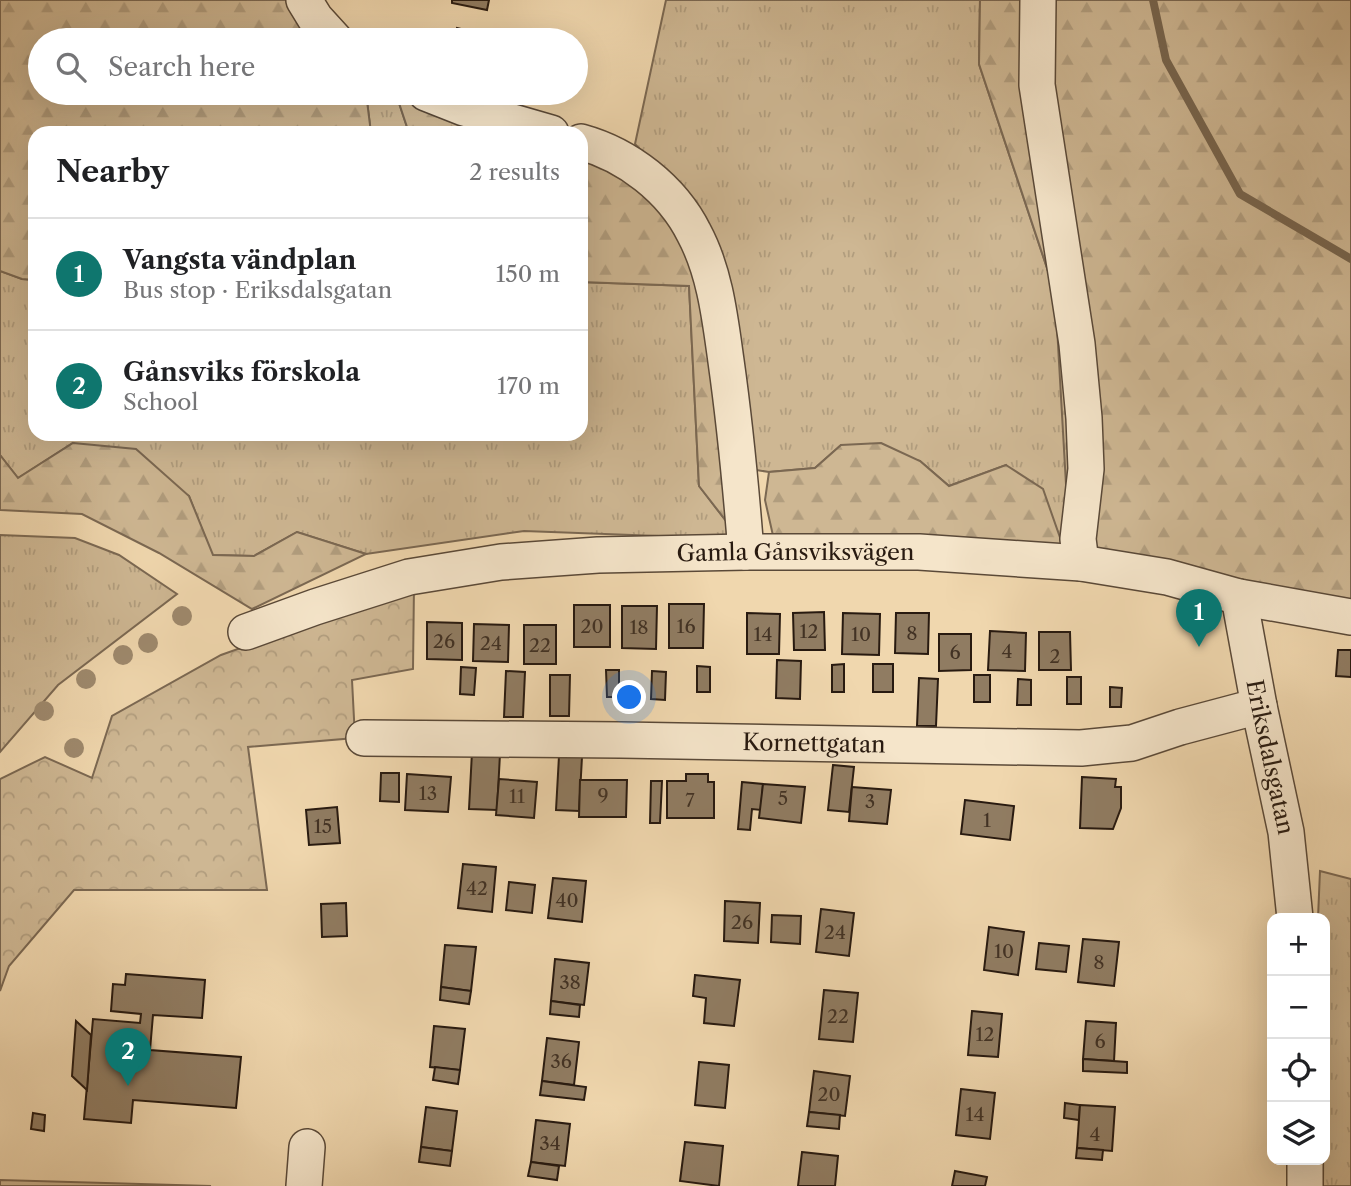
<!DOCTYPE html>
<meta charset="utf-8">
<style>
:root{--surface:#fff;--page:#f2f2f2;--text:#202124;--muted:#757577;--line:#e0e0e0;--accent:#0f766e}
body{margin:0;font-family:"Libre Caslon Text",serif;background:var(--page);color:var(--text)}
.controls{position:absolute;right:21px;bottom:21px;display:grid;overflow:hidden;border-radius:14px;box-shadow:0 7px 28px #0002}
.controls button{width:63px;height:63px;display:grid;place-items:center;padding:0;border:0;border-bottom:2px solid var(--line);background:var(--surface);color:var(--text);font:35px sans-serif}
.you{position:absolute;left:630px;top:698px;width:24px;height:24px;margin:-18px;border:5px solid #fff;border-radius:50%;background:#1a73e8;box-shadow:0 0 0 10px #1a73e833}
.badge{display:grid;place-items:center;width:46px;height:46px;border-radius:50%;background:var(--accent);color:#fff;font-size:23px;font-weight:700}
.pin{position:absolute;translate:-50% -58px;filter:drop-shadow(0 2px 4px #0008)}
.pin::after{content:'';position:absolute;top:37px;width:24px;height:21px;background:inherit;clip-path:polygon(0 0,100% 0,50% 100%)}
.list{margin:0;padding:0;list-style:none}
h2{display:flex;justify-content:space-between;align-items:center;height:91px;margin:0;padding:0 28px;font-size:30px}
h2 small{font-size:23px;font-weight:400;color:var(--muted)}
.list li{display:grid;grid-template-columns:46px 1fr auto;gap:21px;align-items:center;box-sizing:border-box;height:112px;padding:0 28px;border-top:2px solid var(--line)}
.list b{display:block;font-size:26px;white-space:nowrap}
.list p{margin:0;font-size:23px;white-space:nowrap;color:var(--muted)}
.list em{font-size:23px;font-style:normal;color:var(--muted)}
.icon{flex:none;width:38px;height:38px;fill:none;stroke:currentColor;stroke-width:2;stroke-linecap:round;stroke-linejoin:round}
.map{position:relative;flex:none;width:1351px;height:1186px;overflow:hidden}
.search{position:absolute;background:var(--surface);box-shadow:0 7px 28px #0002;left:28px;top:28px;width:560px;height:77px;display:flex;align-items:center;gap:18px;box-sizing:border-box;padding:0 24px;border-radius:38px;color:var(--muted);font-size:26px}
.panel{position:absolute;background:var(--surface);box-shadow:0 7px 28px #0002;left:28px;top:126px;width:560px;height:315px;border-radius:21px}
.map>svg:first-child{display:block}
.grass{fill:url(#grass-tufts);stroke:#7b6852;stroke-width:2}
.forest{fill:url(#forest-firs);stroke:#7b6852;stroke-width:2}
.park{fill:url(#park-crowns);stroke:#7b6852;stroke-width:2}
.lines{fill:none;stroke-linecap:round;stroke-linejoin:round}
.stream{stroke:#77654e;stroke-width:8}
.building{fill:#907c62;stroke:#281a10;stroke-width:2}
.minor-casing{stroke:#5a4938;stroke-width:38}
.minor{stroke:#f5e5ca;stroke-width:35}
.tree{fill:#9e896d}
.labels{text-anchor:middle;stroke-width:5;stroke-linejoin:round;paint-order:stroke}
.number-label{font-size:19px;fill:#423224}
.street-label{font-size:23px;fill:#281a10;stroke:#f5e5ca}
</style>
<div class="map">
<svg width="1351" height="1186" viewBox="0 0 1351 1186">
<defs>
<pattern id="grass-tufts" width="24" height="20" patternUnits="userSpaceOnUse" patternTransform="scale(1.75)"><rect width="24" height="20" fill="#ceb793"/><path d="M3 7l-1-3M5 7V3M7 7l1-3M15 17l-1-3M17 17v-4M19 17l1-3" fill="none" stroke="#b19d7e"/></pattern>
<pattern id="forest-firs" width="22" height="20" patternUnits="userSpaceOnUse" patternTransform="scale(1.75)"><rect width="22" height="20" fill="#ceb793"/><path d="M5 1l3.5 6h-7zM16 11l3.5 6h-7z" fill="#b19d7e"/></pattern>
<pattern id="park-crowns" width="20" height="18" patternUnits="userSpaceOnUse" patternTransform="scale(1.75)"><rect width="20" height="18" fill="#ceb793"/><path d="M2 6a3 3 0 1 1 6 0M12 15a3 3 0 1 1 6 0" fill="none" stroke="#b19d7e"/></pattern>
</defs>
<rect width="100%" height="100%" fill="#f0d7ae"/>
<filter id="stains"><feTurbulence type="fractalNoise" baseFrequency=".00286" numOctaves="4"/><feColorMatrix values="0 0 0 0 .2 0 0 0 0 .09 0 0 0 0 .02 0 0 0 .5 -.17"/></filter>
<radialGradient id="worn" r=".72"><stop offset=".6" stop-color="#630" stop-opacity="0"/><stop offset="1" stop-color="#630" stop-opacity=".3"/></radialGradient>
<g class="grass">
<polygon points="666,0 980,0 979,64 1055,292 1092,550 1063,546 1006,465 949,486 920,461 841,445 815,468 769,472 744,468 657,167 635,144"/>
<polygon points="366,93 386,93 397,97 409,133 371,133"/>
<polygon points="0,271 22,279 35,280 35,434 581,434 581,282 689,286 699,486 740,539 524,531 366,554 297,532 254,556 212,555 189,496 73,443 18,478 0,455"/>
<polygon points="0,535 75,538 119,555 177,594 58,685 0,752"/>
<polygon points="1320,871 1351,879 1351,1186 1323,1186 1325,918 1318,918"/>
</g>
<g class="forest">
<polygon points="0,0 289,0 317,40 40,40 40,93 366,93 371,133 35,133 35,280 22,279 0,271"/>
<polygon points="980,0 1351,0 1351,605 1092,550 1066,484 1055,292 979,64"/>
<polygon points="397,97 519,133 409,133"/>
<polygon points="581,154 649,189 679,218 707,293 740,539 699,486 689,286 581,282"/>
<polygon points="73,443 136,449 189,496 213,555 254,556 297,532 366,554 252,609 159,553 82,514 0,510 0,455 18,478"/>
<polygon points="881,443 920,461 949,486 1006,465 1043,489 1063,546 774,540 765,500 769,472 815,468 841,445"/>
</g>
<g class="park">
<polygon points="414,586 413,669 352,680 355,738 248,747 267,890 74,890 9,966 0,991 0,779 45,757 92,778 112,716 221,655"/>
<polygon points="0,1180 211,1186 0,1186"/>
</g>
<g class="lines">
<polyline class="stream" points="1153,0 1166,60 1240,194 1351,259"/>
</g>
<g class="building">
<polygon points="452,0 489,0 487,10 452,3"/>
<polygon points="457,28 485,35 484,40 454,40"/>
<polygon points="669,604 704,604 703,648 669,648"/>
<rect x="574" y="605" width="36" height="42"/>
<polygon points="622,606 657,606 656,649 622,648"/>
<polygon points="824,612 825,650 794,650 793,613"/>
<polygon points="747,613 780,614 779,654 747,654"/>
<polygon points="843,613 880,614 879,655 842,654"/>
<polygon points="896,613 929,613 928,654 895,653"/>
<polygon points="427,622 462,623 462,660 427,659"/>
<polygon points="474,624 509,625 508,662 473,661"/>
<rect x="524" y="625" width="32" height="39"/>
<polygon points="990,631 1026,633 1025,671 988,670"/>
<polygon points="1039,632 1070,632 1071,670 1039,670"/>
<polygon points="939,634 971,634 971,670 939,671"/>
<polygon points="1338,650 1351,650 1351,677 1336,676"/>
<polygon points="777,660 801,661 800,699 776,698"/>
<polygon points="844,664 844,692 832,692 832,665"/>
<rect x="873" y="664" width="20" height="28"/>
<polygon points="697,666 710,667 710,692 697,692"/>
<polygon points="461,667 476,668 474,695 460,694"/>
<polygon points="606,670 619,670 619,697 607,697"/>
<polygon points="506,671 525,672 523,717 504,717"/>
<polygon points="652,671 666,672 665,700 651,699"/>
<polygon points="550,675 570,675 569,716 550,716"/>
<rect x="974" y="675" width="16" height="27"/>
<rect x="1067" y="677" width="14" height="27"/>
<polygon points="919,678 938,679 936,726 917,726"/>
<polygon points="1018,679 1031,680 1031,705 1017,705"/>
<polygon points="1110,687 1122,688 1121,707 1110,707"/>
<polygon points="472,752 500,754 497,810 469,809"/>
<polygon points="559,756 582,757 579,811 556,810"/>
<polygon points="833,765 854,767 849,812 828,810"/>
<polygon points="381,773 399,773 399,802 380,801"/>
<polygon points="407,774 451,777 448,812 405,810"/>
<polygon points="686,774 708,774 708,782 714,782 714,818 667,818 667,781 686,781"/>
<polygon points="1082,777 1116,779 1115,787 1121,787 1121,808 1113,829 1080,828"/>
<polygon points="499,779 537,782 534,818 496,815"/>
<polygon points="580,780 627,780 626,817 579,817"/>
<polygon points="651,781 662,781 660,823 650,823"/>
<polygon points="742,782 763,784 761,810 752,809 750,830 738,829"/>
<polygon points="763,784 805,787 801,823 759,818"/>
<polygon points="852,787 891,790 887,824 849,821"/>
<polygon points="965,800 1014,806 1010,840 961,834"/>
<polygon points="337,807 340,843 309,845 306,810"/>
<polygon points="463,864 496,867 492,912 458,908"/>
<polygon points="553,878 586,881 582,922 548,918"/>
<polygon points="509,882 535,885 532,913 506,910"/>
<polygon points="725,901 760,903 758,943 724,941"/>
<polygon points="346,903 347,936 322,937 321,904"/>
<polygon points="821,909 854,913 849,956 816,952"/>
<polygon points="772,915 801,916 800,944 771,942"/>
<polygon points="989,927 1024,932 1018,975 984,970"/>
<polygon points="1083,939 1119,942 1114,986 1078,982"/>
<polygon points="1039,943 1069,946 1066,972 1036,969"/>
<polygon points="445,945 476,947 471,991 441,987"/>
<polygon points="555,959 589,963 584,1005 551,1001"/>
<polygon points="126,974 205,980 202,1018 153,1015 150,1050 241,1057 236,1108 133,1100 131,1123 84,1119 93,1019 140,1023 141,1014 111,1011 113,984 125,985"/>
<polygon points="695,975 740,980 734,1026 704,1023 706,998 693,996"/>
<polygon points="441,987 471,991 469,1004 440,1000"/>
<polygon points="824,990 858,993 853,1042 819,1039"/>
<polygon points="551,1001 580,1005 579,1017 550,1014"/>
<polygon points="972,1011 1002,1014 998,1057 968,1055"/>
<polygon points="76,1021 91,1035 87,1090 72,1076"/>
<polygon points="1086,1021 1116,1023 1114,1061 1083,1059"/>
<polygon points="434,1026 465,1029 460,1070 430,1067"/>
<polygon points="547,1038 579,1042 574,1085 542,1081"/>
<polygon points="1083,1059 1127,1062 1127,1073 1083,1071"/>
<polygon points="699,1062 729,1065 725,1108 695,1105"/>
<polygon points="435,1067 460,1070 458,1084 433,1080"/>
<polygon points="814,1071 850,1076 845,1116 809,1112"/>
<polygon points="542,1081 586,1087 584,1100 540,1095"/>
<polygon points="961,1089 995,1093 990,1139 956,1135"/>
<polygon points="1065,1103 1080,1105 1079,1120 1064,1118"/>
<polygon points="1080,1105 1115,1107 1112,1151 1077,1148"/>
<polygon points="426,1107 457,1111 452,1151 421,1147"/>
<polygon points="809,1112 840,1115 839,1129 807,1126"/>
<polygon points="33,1113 45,1115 44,1131 31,1129"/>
<polygon points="536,1120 570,1124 565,1166 531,1162"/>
<polygon points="685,1142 723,1146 719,1186 680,1181"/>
<polygon points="421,1147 452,1151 450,1166 419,1162"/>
<polygon points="1077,1148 1103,1150 1102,1160 1076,1158"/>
<polygon points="802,1152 838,1156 835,1186 798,1186"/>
<polygon points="531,1162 559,1166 557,1180 528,1176"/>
<polygon points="955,1171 987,1177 985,1186 952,1186"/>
</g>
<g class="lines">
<g class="minor-casing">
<g id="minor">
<polyline points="304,0 315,18 335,40"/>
<polyline points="1038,0 1037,85 1077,344 1084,418 1086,469 1078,539 1081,563"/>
<polyline points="426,93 464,108 551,133"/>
<path d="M581,142C628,155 672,189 694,233C715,272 720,318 726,361C735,425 741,488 746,552"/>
<path id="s1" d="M1239,597L1259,706L1286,832L1295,918"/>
<path id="s2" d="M246,632L315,607L409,577L501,562L598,555L746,552H919L1081,563L1167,577L1239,597L1351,617"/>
<path id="s3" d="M364,738L621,740L1081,748L1132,743L1180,727L1259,706"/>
<polyline points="1305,1160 1305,1186"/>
<polyline points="304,1186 307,1147"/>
</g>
</g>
<use href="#minor" class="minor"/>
</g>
<g class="tree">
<circle cx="182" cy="616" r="10"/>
<circle cx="148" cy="643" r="10"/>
<circle cx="123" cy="655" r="10"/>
<circle cx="86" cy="679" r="10"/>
<circle cx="44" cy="711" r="10"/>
<circle cx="74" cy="748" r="10"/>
</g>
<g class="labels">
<g class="number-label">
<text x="592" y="633">20</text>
<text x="686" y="633">16</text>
<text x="639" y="634">18</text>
<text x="809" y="638">12</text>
<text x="912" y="640">8</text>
<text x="763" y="641">14</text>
<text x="861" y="641">10</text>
<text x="444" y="648">26</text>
<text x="491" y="650">24</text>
<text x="540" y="652">22</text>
<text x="1007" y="658">4</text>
<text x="955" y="659">6</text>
<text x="1055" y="663">2</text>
<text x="428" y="800">13</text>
<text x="603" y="802">9</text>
<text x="517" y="803">11</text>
<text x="783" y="805">5</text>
<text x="690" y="807">7</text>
<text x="870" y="808">3</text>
<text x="987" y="827">1</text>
<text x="323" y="833">15</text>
<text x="477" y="895">42</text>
<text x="567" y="907">40</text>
<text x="742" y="929">26</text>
<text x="835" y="939">24</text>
<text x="1004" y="958">10</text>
<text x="1099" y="969">8</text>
<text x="570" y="989">38</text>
<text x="838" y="1023">22</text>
<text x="985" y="1041">12</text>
<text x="1100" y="1048">6</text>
<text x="561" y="1068">36</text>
<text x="829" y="1101">20</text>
<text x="975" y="1121">14</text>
<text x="1095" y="1141">4</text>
<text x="550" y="1150">34</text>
</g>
<g class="street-label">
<text dy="8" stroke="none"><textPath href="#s2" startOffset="560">Gamla Gånsviksvägen</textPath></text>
<text dy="8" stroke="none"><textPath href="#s3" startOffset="450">Kornettgatan</textPath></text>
<text dy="8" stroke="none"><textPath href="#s1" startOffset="163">Eriksdalsgatan</textPath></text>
</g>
</g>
<rect width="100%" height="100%" filter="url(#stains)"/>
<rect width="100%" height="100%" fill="url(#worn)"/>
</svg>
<div class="controls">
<button>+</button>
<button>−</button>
<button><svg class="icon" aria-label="locate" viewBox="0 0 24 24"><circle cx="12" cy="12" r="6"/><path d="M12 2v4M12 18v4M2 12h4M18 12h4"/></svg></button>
<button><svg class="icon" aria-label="layers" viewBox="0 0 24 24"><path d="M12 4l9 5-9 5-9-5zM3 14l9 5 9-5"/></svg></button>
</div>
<div class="you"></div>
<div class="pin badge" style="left:1199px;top:647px">1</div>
<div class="pin badge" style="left:128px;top:1086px">2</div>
<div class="search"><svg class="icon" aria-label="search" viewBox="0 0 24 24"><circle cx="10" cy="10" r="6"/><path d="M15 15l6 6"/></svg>Search here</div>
<section class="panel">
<h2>Nearby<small>2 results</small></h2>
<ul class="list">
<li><span class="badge">1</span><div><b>Vangsta vändplan</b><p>Bus stop · Eriksdalsgatan</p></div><em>150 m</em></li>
<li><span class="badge">2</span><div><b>Gånsviks förskola</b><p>School</p></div><em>170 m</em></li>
</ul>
</section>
</div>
